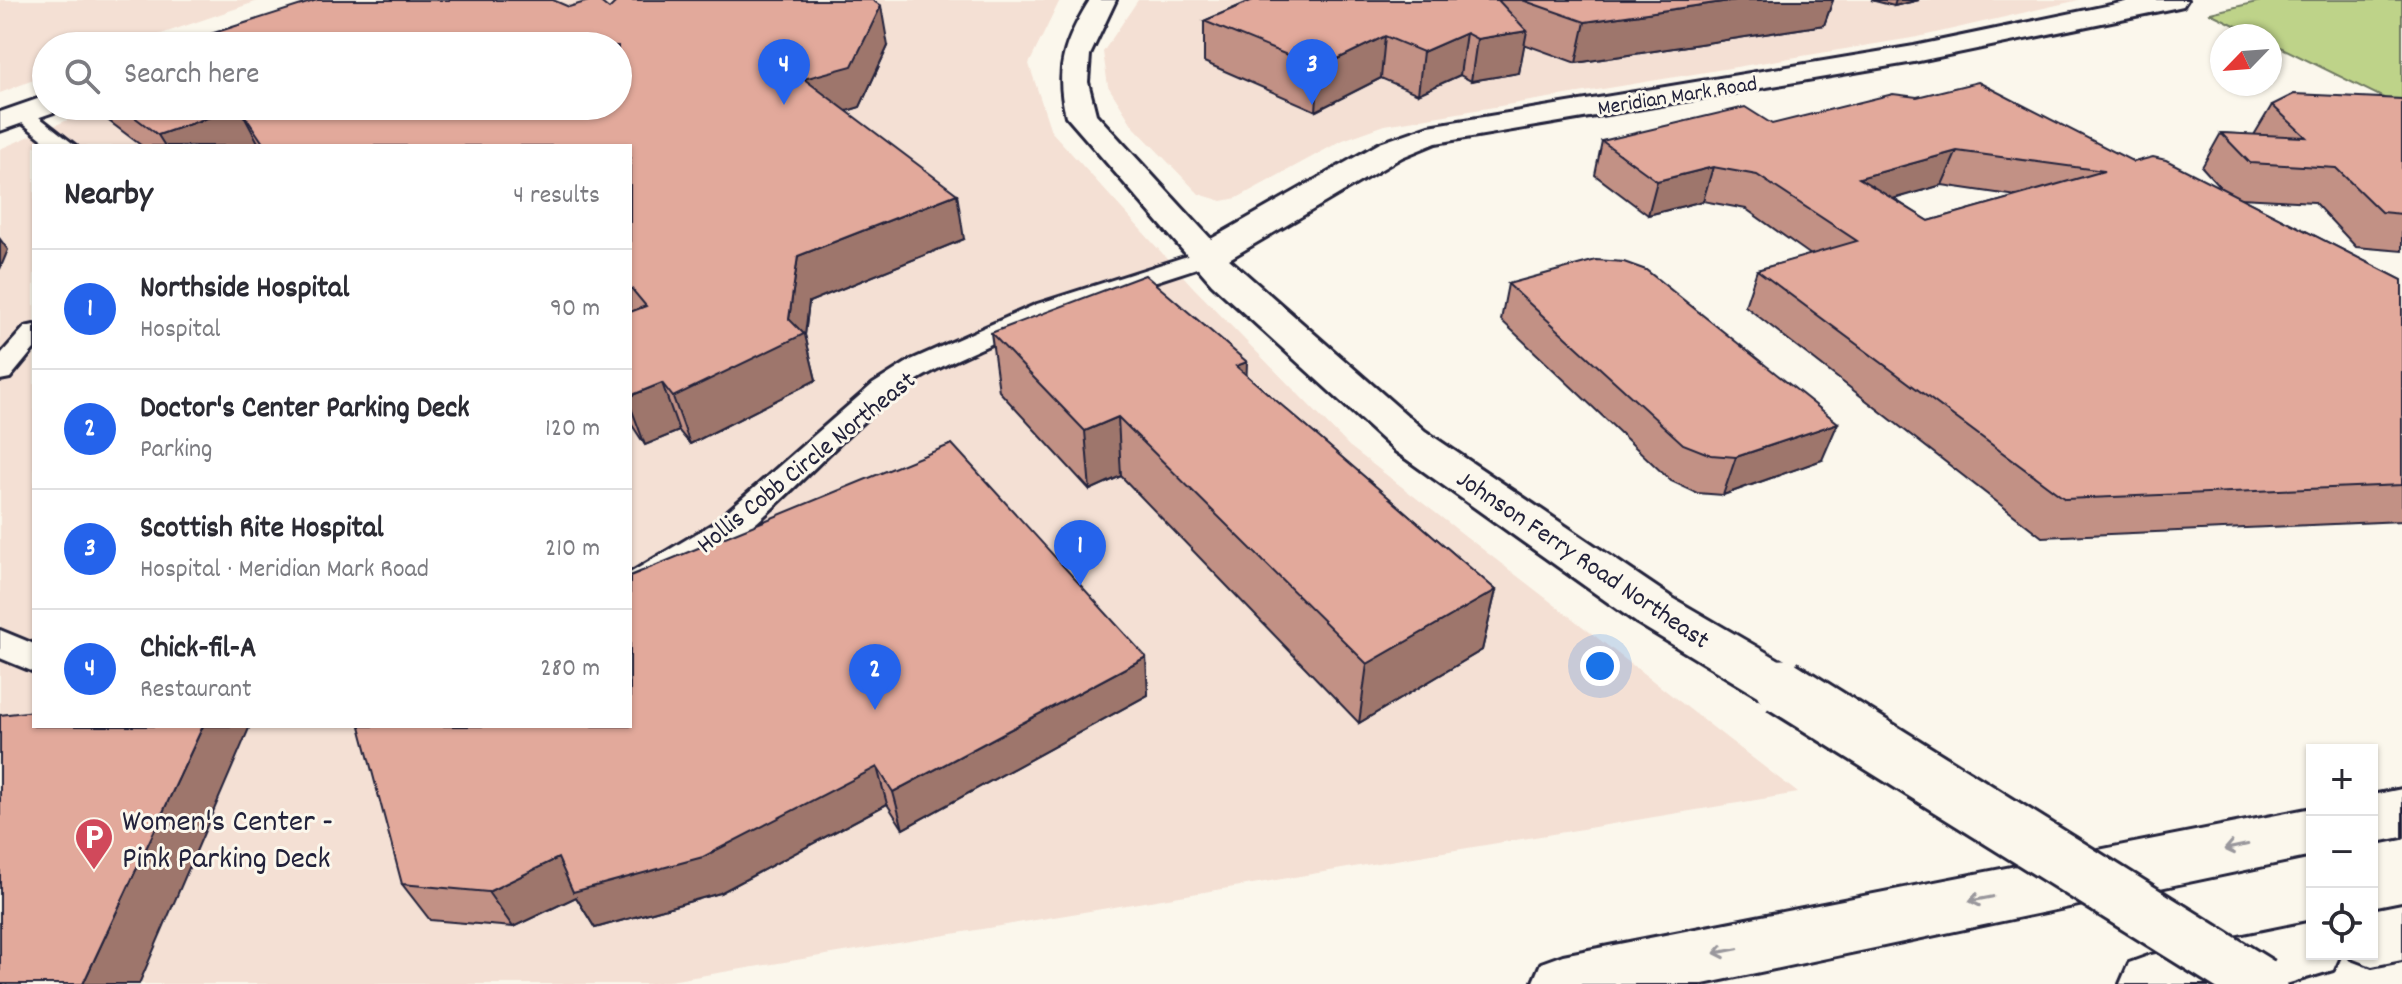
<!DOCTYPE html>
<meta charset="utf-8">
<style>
:root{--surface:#fff;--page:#f2f2f3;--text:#2b2b33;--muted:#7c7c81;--line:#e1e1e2;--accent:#2563eb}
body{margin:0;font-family:Dekko,sans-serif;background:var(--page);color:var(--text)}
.controls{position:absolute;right:24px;bottom:24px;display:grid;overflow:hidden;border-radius:0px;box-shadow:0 2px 6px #0004}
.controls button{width:72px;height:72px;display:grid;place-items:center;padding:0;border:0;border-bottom:2px solid var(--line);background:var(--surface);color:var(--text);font:40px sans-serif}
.compass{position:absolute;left:2210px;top:24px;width:72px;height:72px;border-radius:50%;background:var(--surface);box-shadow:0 2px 6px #0004;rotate:245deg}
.you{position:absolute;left:1600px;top:666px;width:28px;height:28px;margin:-20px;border:6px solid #fff;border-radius:50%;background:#1a73e8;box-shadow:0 0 0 12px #1a73e833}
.badge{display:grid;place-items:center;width:52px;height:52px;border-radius:50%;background:var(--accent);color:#fff;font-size:26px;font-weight:700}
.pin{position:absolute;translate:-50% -66px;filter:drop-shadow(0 2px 4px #0008)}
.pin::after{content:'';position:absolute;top:42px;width:28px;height:24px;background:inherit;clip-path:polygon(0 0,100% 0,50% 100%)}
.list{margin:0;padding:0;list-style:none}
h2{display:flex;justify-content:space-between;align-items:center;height:104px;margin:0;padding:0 32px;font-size:34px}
h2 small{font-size:26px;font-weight:400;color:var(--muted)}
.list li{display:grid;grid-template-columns:52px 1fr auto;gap:24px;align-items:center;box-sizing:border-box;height:120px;padding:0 32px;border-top:2px solid var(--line)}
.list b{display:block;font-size:30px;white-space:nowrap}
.list p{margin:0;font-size:26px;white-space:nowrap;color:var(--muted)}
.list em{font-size:26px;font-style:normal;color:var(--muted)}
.icon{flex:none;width:44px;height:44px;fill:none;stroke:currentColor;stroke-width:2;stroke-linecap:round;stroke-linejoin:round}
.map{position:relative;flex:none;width:2402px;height:984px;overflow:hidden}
.search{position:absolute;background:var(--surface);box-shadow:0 2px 6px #0004;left:32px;top:32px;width:600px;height:88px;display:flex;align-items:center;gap:20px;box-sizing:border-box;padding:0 28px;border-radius:44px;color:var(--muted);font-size:30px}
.panel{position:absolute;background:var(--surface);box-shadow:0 2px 6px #0004;left:32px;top:144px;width:600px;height:584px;border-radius:0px}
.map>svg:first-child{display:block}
.built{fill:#f4e0d4;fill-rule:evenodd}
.green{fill:#bed389;stroke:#707a62;stroke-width:2}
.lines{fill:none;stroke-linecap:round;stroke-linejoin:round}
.street-casing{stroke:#22223b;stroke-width:6}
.secondary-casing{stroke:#22223b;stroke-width:6}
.highway-casing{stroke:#22223b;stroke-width:6}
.street{fill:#fbf7ec;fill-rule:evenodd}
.secondary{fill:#fbf7ec;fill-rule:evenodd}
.highway{fill:#fbf7ec;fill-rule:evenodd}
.secondary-bridge-casing{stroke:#22223b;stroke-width:59;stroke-linecap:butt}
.secondary-bridge{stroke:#fbf7ec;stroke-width:53}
.wall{fill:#c29185;stroke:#22223b;stroke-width:2;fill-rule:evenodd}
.shaded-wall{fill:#9e766c;stroke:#22223b;stroke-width:2}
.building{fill:#e2a99b;stroke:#22223b;stroke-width:2;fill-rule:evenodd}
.oneway{stroke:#99979c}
.labels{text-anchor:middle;stroke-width:6;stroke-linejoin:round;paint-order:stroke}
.far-street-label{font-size:22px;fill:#22223b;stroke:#fbf7ec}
.street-label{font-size:26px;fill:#22223b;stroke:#fbf7ec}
.near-poi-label{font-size:32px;fill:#22223b;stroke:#fbf7ec;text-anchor:start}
</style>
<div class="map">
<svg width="2402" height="984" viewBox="0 0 2402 984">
<rect width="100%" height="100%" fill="#fbf7ec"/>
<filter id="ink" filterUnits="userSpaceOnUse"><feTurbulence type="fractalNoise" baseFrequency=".0125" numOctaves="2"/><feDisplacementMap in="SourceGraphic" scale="16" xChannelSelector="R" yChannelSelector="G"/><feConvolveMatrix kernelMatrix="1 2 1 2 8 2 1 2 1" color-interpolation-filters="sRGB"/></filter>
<g filter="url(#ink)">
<g class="built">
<polygon points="0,0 261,0 126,46 46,46 46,75 0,93"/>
<path d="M399,0H1060L1029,64L1051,131L1193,287L1349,446L1798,793L652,984H0V149L100,106H618V46ZM34,146H630V726H34Z"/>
<polygon points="1138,0 2079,0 1918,37 1385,125 1343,140 1237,198 1222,201 1199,194 1133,126 1108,86 1103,52"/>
</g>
<polygon class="green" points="2265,0 2402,0 2402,107 2270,42 2270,36 2257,36 2210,13"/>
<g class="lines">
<g class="street-casing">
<g id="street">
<polygon points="23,108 30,110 76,146 51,146 16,118 13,114"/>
<path d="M1206,250L1218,257L1215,262C1135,288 1058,313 982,348C951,362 919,376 892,397C808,464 737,566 630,599V573L714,523L873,384L911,360L1037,304Z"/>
<polygon points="34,325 34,349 10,378 0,380 0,355 25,327"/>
<polygon points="0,630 34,644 34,672 0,658"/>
</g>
</g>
<g class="secondary-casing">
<g id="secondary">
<path d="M1090,0H1116L1090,55L1088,82L1096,114L1211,239L1380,143L1429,126L1914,46L2135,0H2187L2183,6L2174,8L1914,62L1436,143L1402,157L1229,259L1425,431L1671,597L1800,672L1807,686L1800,700L1782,706L1764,700L1637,623L1395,451L1212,284L1066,116C1054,69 1065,40 1090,0Z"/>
<polygon points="46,96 46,106 60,106 57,111 0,131 0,112"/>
</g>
</g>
<g class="highway-casing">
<g id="highway">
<polygon points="2402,789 2402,837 2372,843 2372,795"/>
<polygon points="2312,808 2312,856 1703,984 1532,984 1541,963 1563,955"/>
<polygon points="2402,904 2402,960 2372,966 2351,958 2349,954 2372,954 2372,910"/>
<polygon points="2312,922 2312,954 2340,954 2333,970 2286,984 2120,984 2129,963 2151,955"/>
</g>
</g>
<use href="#street" class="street"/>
<use href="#secondary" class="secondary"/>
<use href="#highway" class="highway"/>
<g class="secondary-bridge-casing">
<polyline id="secondary-bridge" points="1782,686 2260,984"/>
</g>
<use href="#secondary-bridge" class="secondary-bridge"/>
</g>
<g class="wall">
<polygon points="1253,0 1833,0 1824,25 1576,63 1524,44 1519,73 1471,81 1460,75 1418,94 1381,78 1316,111 1204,62 1204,21"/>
<polygon points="1871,0 1919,0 1894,6"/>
<polygon points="569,7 609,9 888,46 860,107 847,111 964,239 809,302 805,335 816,380 690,444 679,431 645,445 630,422 630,146 142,146 105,118 98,106 618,106"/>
<path d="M2402,99V251L2356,247L2314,202L2240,198L2402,280V521L2042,537L1745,306L1757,270L1811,255L1746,209L1703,201L1648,215L1595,175L1602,141L1772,124L2134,162L2221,188L2202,167L2221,133L2254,135L2272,105ZM1942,185L2017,196L1929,221L1894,199Z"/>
<polygon points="1508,284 1822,460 1723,495 1697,493 1671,481 1501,320"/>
<polygon points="991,333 1246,375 1496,590 1482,650 1359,723 1121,476 1090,490 999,391"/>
<polygon points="1146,657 1148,695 903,829 887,804 720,893 595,928 576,897 513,927 430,920 402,884"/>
</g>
<g class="shaded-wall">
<polygon points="1736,0 1833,0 1824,25 1576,63 1585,22"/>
<polygon points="1896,0 1919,0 1894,6"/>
<polygon points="881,6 888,46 860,107 813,121 804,79"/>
<polygon points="1527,31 1519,73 1471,81 1477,39"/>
<polygon points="1466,33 1460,75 1418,94 1423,52"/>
<polygon points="1385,36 1381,78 1316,111 1319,68"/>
<polygon points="239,107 260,146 165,146 158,135"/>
<polygon points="1957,151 1942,185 1846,212 1859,178"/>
<polygon points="1713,167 1703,201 1648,215 1657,181"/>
<polygon points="957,194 964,239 809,302 805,335 816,380 690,444 673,397 789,319 798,256"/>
<polygon points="0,239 8,250 0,269"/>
<polygon points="1247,362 1245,420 1236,366"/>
<polygon points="662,383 679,431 645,445 630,405 630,396"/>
<polygon points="1118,417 1121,476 1090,490 1085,431"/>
<polygon points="1838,423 1822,460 1723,495 1736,457"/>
<polygon points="1496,590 1482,650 1359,723 1367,664"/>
<polygon points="1146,657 1148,695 903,829 893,792"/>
<polygon points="203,726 250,726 139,984 83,984"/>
<polygon points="877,767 887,804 720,893 595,928 576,897 513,927 488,892 558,858"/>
</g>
<g class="building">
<polygon points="317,0 553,0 569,7 592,0 598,0 609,9 618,0 872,0 881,6 852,66 804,79 957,194 798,256 789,319 804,334 673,397 662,383 630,396 630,312 646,306 630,287 630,146 265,146 239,107 158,135 120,106 618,106 618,46 173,46"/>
<polygon points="1253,0 1498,0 1527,31 1477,39 1466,33 1423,52 1385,36 1319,68 1204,21"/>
<polygon points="1522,0 1736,0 1585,22"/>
<path d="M1978,82L2134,162L2153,157L2166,160L2402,280V485L2065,499L1757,270L1857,241L1757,175L1713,167L1657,181L1602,141L1745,107L1772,124L1893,94L1917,97ZM1957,151L2104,171L1929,221L1859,178Z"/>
<polygon points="2294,94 2402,99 2402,214 2381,212 2336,168 2250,163 2221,133 2306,137 2272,105"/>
<polygon points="1596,260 1624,262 1646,270 1838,423 1736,457 1711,455 1683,444 1508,284"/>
<polygon points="1145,275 1247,362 1236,366 1496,590 1367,664 1118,417 1085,431 991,333"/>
<polygon points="952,444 1146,657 893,792 877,767 703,857 573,892 558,858 488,892 402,884 360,726 630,726 630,576"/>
<polygon points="34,711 34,726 203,726 83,984 0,984 0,715"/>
</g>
<defs><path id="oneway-shaft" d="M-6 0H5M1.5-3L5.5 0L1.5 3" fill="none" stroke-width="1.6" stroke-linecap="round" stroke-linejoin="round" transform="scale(2)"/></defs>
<g class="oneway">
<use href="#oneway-shaft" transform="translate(2236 847) rotate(168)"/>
<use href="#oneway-shaft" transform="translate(1981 899) rotate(169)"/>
<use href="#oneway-shaft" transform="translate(1726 951) rotate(169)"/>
</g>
</g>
<defs>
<g id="parking-pin" transform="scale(2)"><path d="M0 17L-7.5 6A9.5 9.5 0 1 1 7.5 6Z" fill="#d1495b" stroke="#fbf7ec"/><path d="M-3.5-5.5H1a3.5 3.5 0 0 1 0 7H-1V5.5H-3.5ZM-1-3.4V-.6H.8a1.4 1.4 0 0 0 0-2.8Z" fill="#fff"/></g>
</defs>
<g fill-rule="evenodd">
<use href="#parking-pin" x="94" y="837"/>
</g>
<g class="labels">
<g class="far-street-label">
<text transform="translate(1677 94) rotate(-9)" y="8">Meridian Mark Road</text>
</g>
<g class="street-label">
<text transform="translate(805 461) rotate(-39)" y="9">Hollis Cobb Circle Northeast</text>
<text transform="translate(1584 558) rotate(34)" y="9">Johnson Ferry Road Northeast</text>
</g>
<g class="near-poi-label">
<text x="122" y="830">Women's Center -<tspan x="122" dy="37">Pink Parking Deck</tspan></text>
</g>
</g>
</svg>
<div class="controls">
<button>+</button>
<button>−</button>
<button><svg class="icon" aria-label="locate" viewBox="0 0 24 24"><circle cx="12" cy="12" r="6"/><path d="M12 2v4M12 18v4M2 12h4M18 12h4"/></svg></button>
</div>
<svg class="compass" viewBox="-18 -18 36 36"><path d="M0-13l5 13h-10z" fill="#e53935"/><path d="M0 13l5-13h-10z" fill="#7c7c81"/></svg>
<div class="you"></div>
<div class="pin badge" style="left:1080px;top:586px">1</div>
<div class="pin badge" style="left:875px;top:710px">2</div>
<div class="pin badge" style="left:1312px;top:105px">3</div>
<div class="pin badge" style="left:784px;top:105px">4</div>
<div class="search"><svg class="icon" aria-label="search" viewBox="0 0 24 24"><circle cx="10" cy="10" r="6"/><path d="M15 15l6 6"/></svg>Search here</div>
<section class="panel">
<h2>Nearby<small>4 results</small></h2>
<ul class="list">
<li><span class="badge">1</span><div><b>Northside Hospital</b><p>Hospital</p></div><em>90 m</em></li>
<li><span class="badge">2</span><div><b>Doctor's Center Parking Deck</b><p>Parking</p></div><em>120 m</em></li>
<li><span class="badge">3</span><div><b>Scottish Rite Hospital</b><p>Hospital · Meridian Mark Road</p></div><em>210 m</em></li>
<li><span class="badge">4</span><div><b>Chick-fil-A</b><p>Restaurant</p></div><em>280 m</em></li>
</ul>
</section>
</div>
